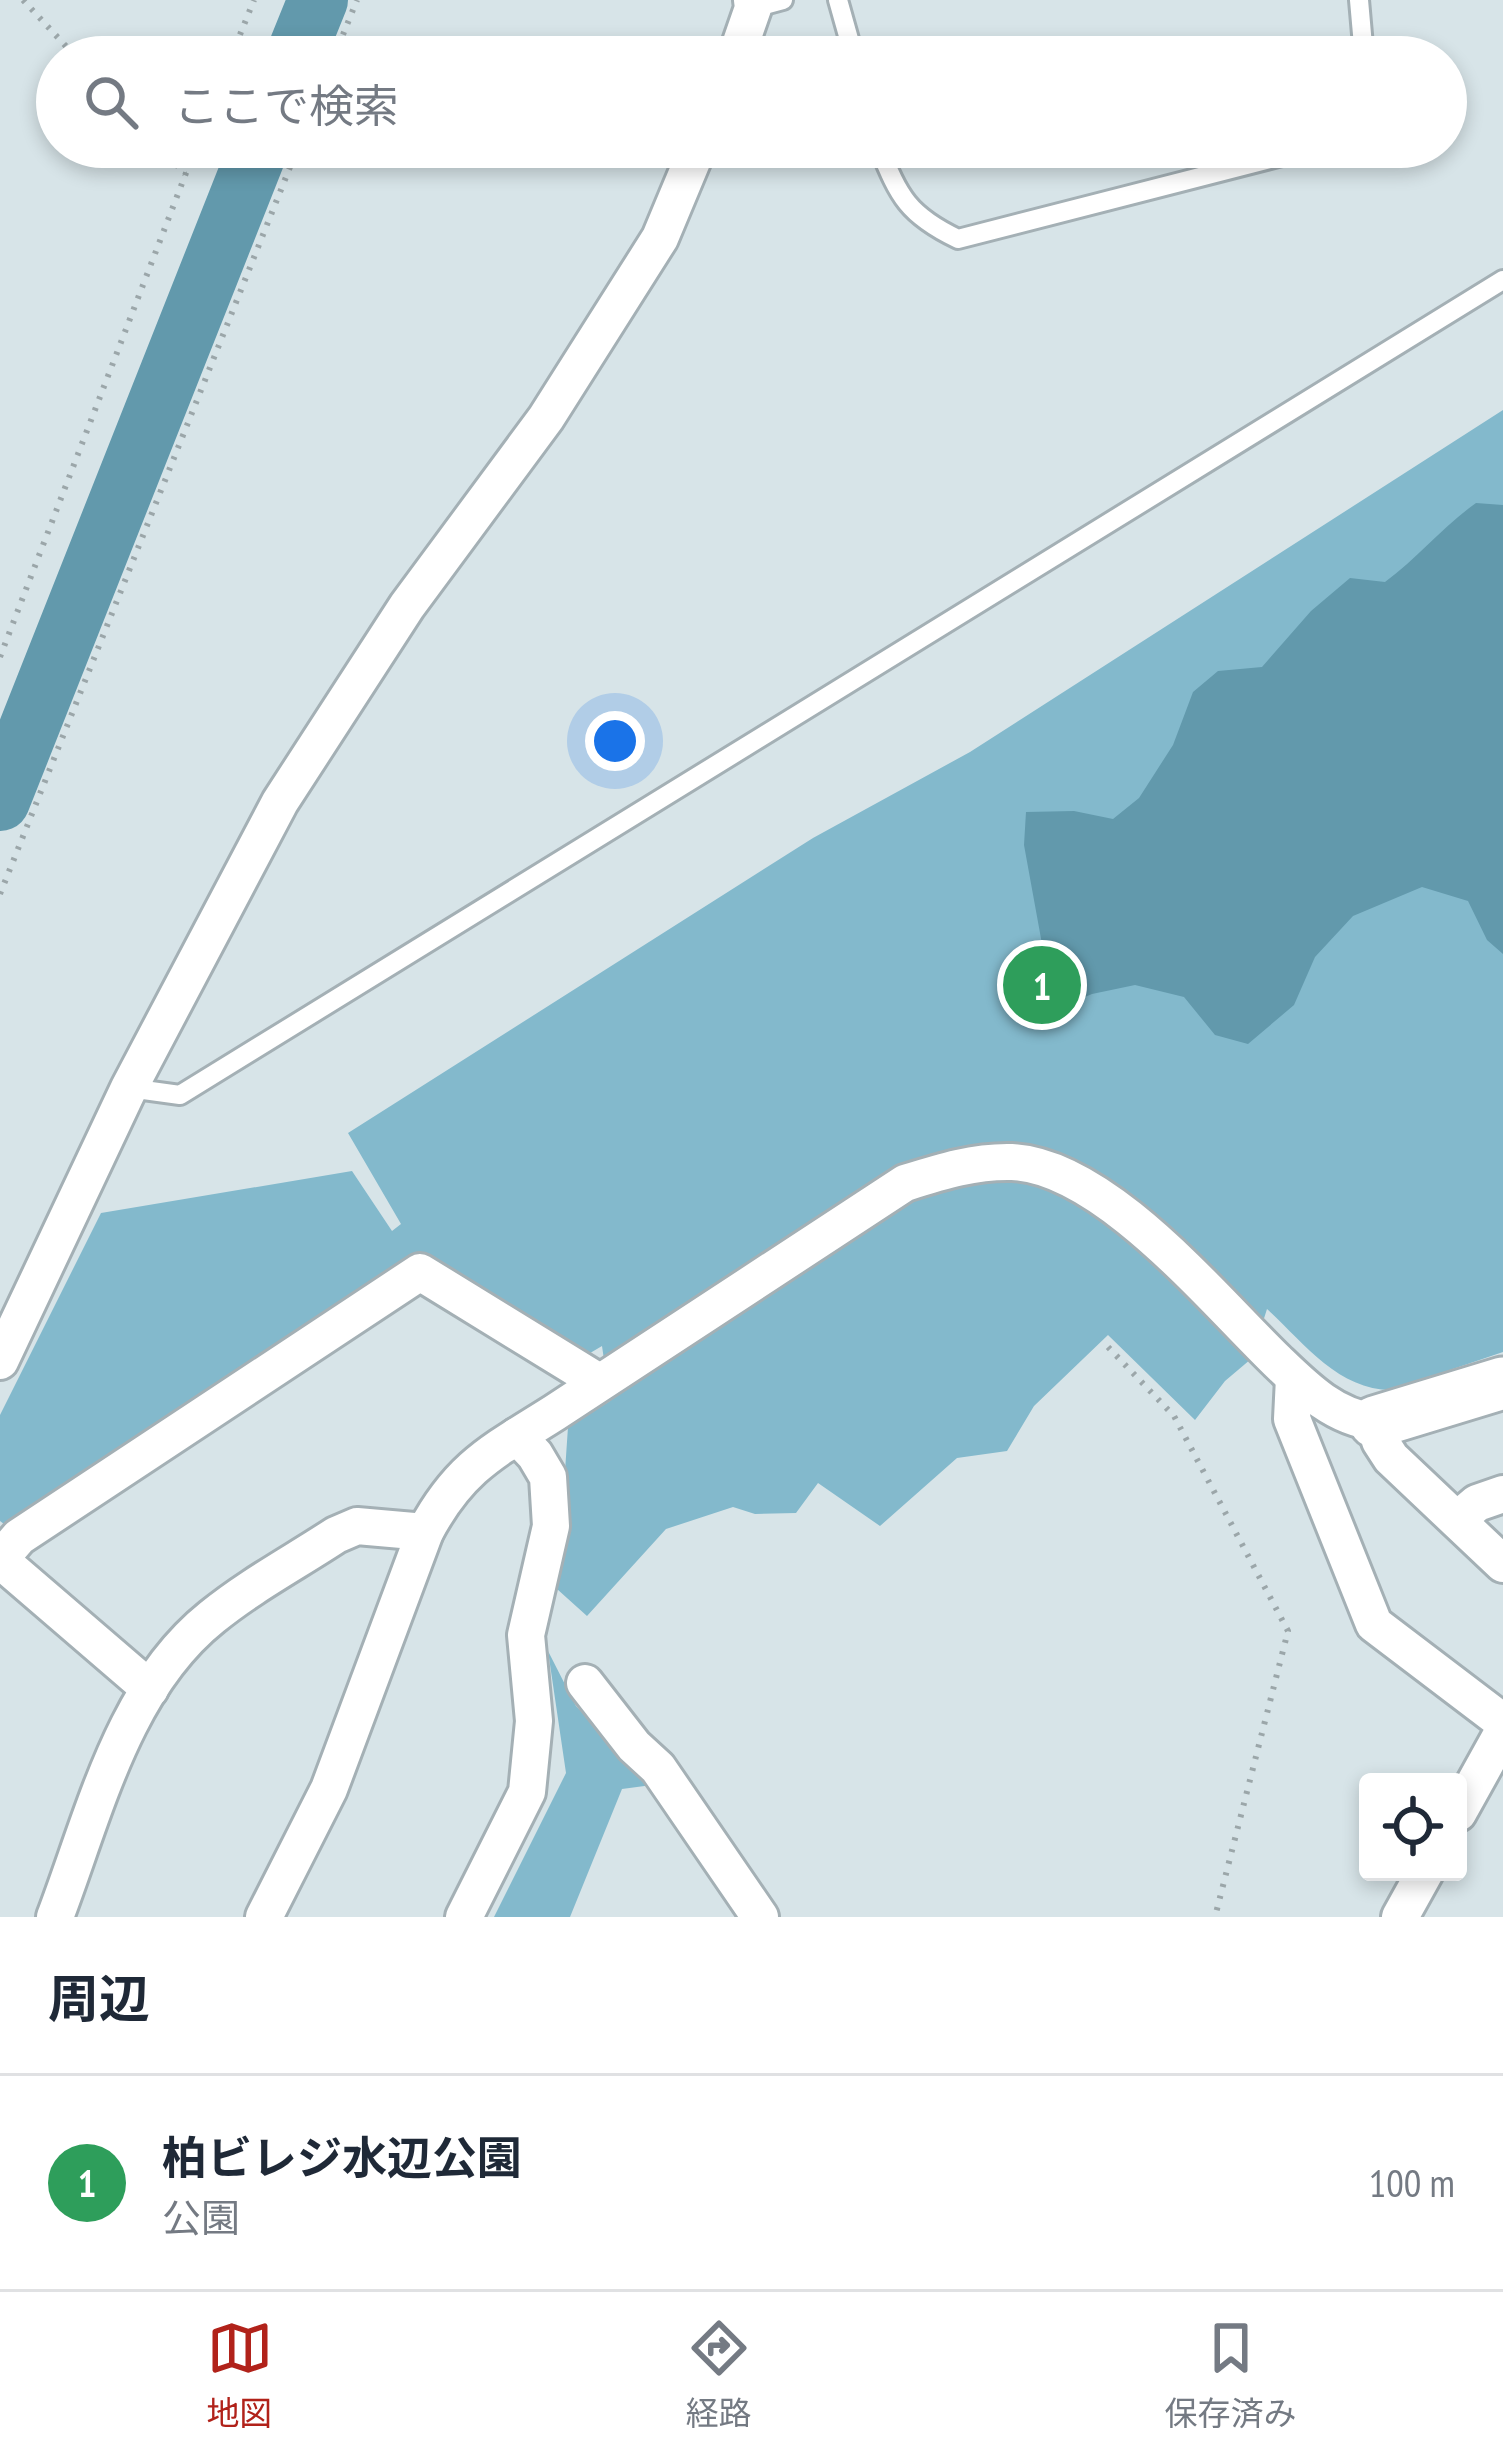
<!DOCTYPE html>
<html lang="ja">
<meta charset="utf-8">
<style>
:root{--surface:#fff;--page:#f6f6f7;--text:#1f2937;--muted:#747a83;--line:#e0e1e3;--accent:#b1221a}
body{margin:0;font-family:"PT Sans Narrow","Noto Sans JP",sans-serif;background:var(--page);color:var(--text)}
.controls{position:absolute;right:36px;bottom:36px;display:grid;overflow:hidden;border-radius:12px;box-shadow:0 6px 18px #0003}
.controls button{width:108px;height:108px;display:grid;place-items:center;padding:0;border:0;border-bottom:3px solid var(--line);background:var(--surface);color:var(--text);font:60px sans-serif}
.you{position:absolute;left:615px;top:741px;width:42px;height:42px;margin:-30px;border:9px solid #fff;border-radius:50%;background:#1a73e8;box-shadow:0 0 0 18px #1a73e833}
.badge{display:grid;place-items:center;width:78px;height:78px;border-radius:50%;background:var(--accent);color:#fff;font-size:39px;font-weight:700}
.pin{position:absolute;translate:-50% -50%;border:6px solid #fff;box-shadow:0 3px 12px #0006}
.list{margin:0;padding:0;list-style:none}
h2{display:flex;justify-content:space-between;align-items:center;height:156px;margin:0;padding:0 48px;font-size:51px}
h2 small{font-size:39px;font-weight:400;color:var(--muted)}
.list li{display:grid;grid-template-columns:78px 1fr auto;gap:36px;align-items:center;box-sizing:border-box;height:216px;padding:0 48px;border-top:3px solid var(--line)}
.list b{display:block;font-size:45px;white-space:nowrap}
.list p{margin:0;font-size:39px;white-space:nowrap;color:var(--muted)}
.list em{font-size:39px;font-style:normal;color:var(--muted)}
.icon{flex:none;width:66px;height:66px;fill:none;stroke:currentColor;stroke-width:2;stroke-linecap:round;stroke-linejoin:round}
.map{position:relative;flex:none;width:1503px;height:1917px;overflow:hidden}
.search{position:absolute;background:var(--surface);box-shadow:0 6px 18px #0003;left:36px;right:36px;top:36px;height:132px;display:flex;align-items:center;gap:30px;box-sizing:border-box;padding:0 42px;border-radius:66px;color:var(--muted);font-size:45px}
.sheet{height:372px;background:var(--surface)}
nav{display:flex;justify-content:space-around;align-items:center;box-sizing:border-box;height:168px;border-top:3px solid var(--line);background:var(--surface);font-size:33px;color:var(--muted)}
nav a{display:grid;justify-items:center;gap:6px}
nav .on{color:var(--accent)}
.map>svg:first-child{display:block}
.green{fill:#83b9cc}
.water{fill:#6299ac}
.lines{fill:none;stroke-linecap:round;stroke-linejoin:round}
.river{stroke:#6299ac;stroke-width:60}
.lane-casing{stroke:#a4b0b5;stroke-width:24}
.street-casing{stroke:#a4b0b5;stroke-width:42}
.secondary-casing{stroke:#a4b0b5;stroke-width:57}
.path{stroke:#9ba6a9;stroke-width:6;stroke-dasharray:3 9;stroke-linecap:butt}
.lane{stroke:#fff;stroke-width:18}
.street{stroke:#fff;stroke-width:36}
.secondary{stroke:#fff;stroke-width:51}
</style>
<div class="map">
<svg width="1503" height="1917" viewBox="0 0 1503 1917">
<rect width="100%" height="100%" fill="#d7e4e8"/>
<g class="green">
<path d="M1503,410V1352L1391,1390C1338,1390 1303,1342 1267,1309L1251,1359L1225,1381L1195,1420L1108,1335L1034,1406L1007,1451L957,1458L880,1526L818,1483L796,1513L755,1514L733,1507L666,1529L587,1616L557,1589L568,1427L610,1401L602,1346L580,1359L446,1273L406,1260L8,1527L0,1521V1415L101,1213L352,1171L392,1231L401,1224L348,1133L813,838L970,752Z"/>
<polygon points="548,1651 576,1706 652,1785 622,1789 570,1917 494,1917 566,1773"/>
</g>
<path class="water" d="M1476,503L1503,505V954L1487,940L1468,901L1422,887L1353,916L1315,957L1294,1005L1248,1044L1215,1035L1184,997L1135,985L1092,994L1054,1010L1024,845L1026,812L1074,811L1113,819L1139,798L1173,745L1193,692L1218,671L1262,667L1311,611L1350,578L1385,582C1418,558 1442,527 1476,503Z"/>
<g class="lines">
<g class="river">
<polyline points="295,57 318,0"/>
<polyline points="0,801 259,147"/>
</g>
<g class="lane-casing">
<g id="lane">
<polyline points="838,0 854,57"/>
<polyline points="1359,0 1364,57"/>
<polyline points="753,8 783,0"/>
<path d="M879,147C899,197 908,215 958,239L1317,147"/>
<polyline points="129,1088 180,1095 1503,280"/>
</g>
</g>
<g class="street-casing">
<g id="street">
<polyline points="736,57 753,8 752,0"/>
<polyline points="0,1361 129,1088 280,802 407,606 546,418 660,238 698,147"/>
<polyline points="1294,1378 1292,1419 1374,1624 1503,1722"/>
<polyline points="1457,1520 1477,1503 1503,1494"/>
<polyline points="0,1559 19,1537 420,1272 599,1382"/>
<polyline points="0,1560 150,1689"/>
<polyline points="585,1683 634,1746 658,1768 760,1917"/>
<polyline points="1458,1813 1503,1732"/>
<path d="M55,1917C94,1815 123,1688 212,1617C250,1586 295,1562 336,1535L357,1526L425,1532"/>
<path d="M264,1917L329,1789L425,1532C460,1466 494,1451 554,1413L905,1183C940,1172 974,1161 1012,1162C1104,1166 1212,1298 1277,1361C1306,1389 1334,1417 1375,1422L1380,1441L1391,1458L1503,1564"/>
<polyline points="464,1917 527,1792 534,1721 526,1635 551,1526 548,1477 535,1455 517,1436"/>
<polyline points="1400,1917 1425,1872"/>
</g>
</g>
<g class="secondary-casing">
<polyline id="secondary" points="1375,1422 1503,1383"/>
</g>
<g class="path">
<polyline points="23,0 76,57"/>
<polyline points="231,57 254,0"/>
<polyline points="334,57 357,0"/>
<polyline points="160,147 185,174"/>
<polyline points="0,657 196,147"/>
<polyline points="0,894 298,147"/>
<polyline points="1108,1347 1174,1416 1288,1631 1215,1917"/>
</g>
<use href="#lane" class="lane"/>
<use href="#street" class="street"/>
<use href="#secondary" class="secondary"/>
</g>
</svg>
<div class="controls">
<button><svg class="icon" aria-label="locate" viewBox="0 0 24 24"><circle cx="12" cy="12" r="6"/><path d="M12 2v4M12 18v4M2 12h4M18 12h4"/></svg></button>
</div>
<div class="you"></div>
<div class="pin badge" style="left:1042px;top:985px;background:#2e9e5b">1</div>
<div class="search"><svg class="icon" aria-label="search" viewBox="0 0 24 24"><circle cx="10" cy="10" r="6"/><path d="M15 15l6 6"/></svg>ここで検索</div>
</div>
<section class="sheet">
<h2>周辺<small></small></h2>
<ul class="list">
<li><span class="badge" style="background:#2e9e5b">1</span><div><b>柏ビレジ水辺公園</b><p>公園</p></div><em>100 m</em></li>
</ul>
</section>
<nav>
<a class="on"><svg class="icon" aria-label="map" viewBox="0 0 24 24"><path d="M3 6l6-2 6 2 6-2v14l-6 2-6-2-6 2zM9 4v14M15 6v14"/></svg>地図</a>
<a><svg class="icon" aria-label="directions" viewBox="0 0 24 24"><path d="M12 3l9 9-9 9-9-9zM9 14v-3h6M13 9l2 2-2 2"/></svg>経路</a>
<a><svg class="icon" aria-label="saved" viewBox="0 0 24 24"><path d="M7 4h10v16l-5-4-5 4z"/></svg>保存済み</a>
</nav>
